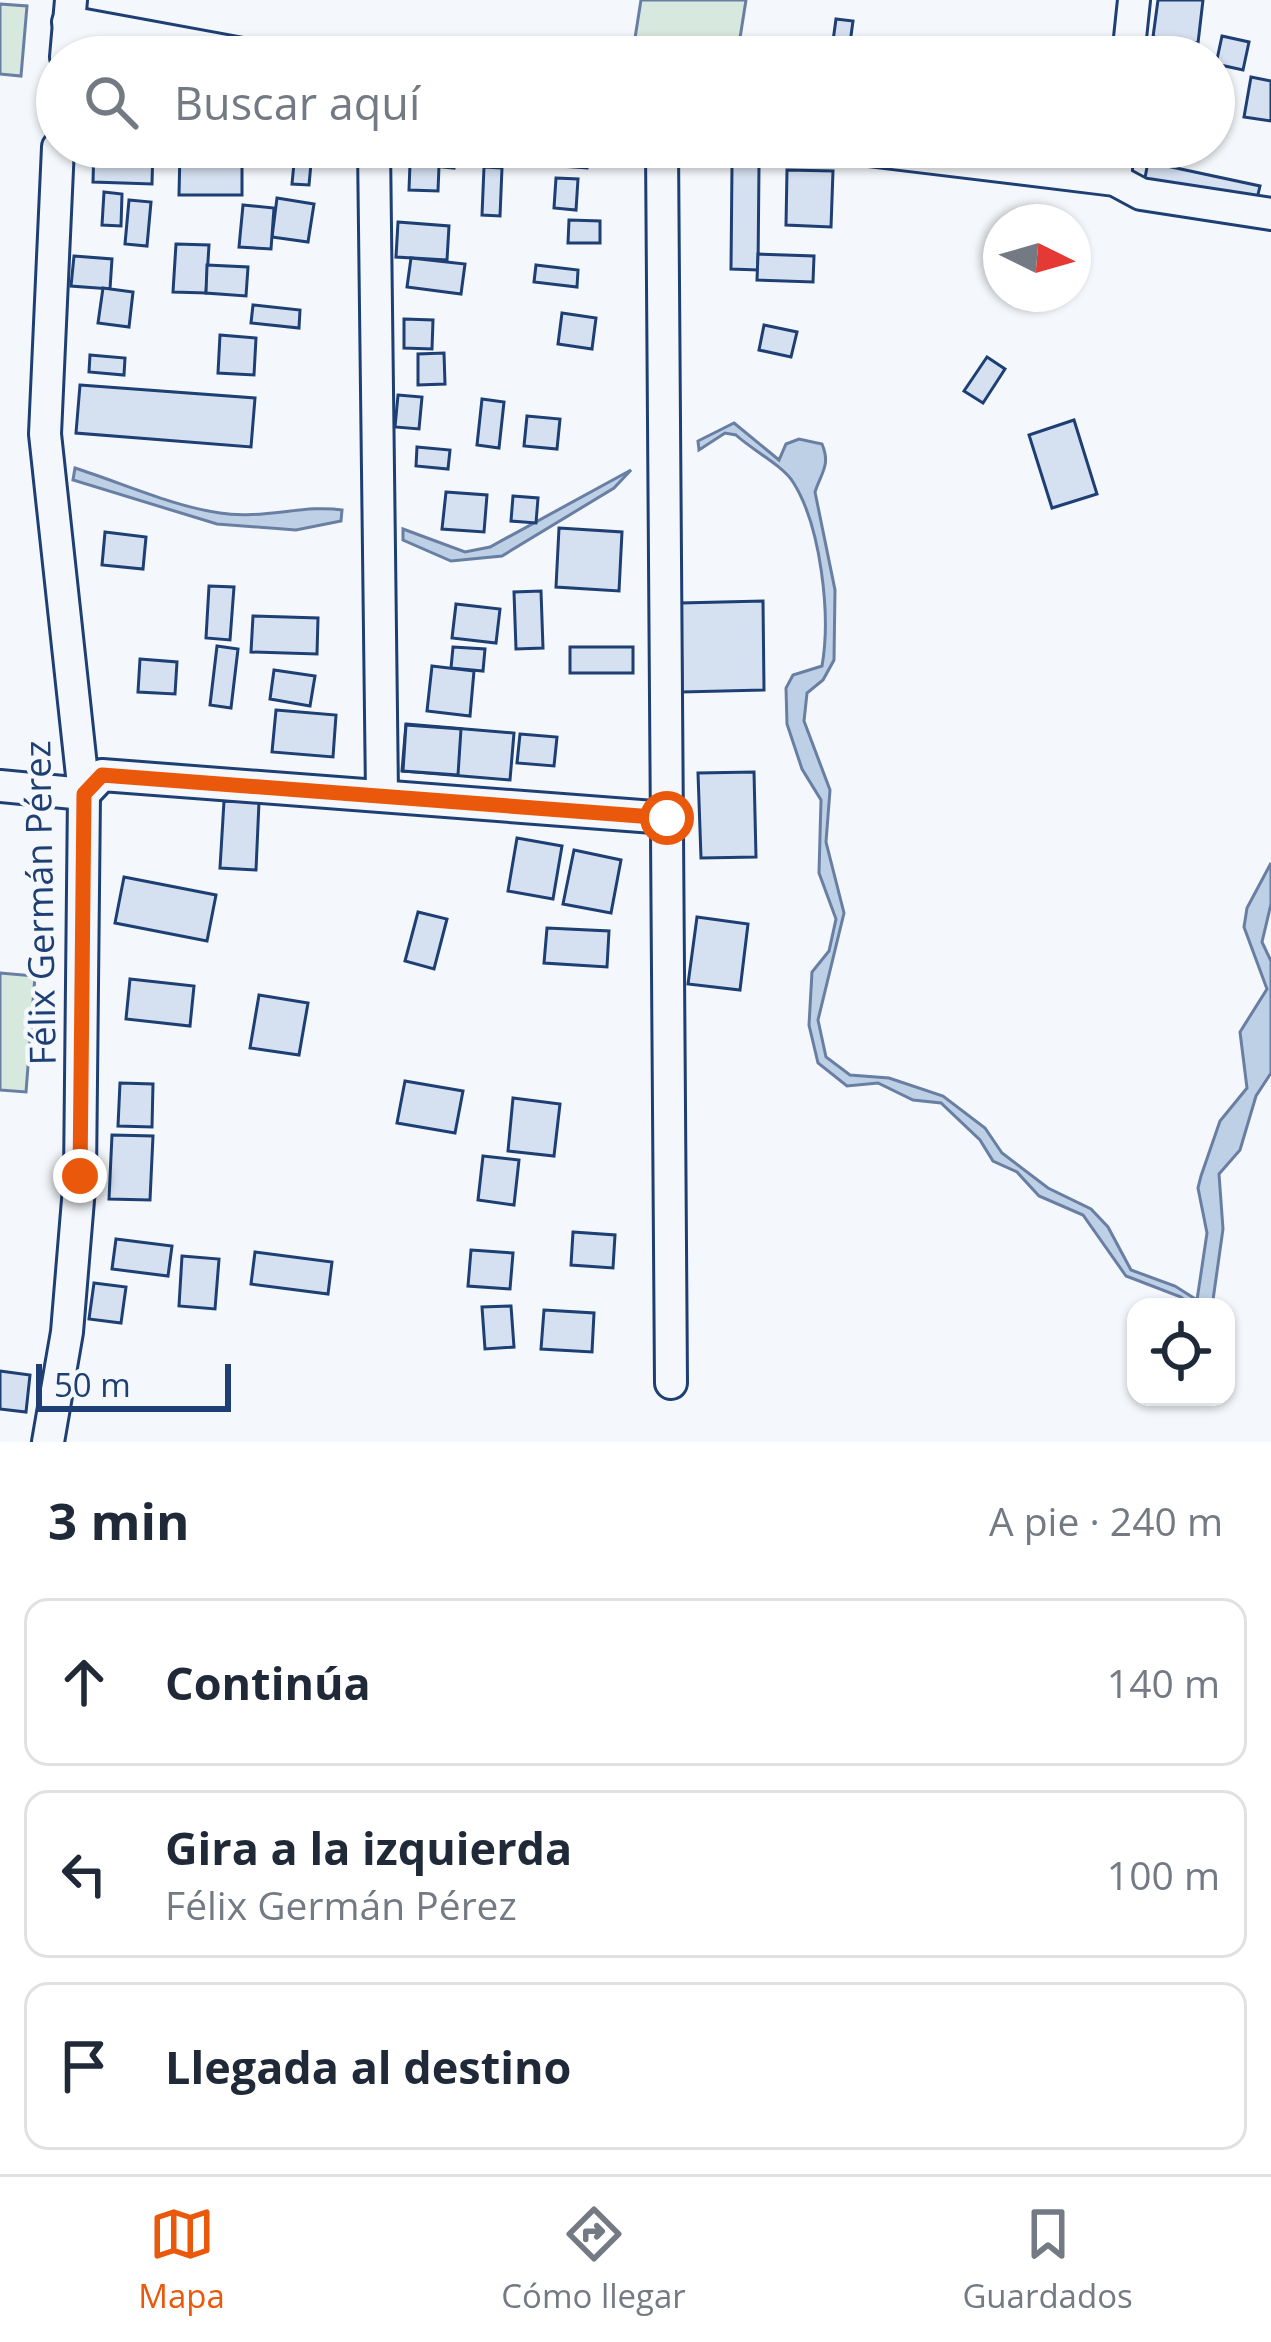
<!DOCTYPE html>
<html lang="es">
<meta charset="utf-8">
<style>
:root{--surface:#fff;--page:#f6f6f7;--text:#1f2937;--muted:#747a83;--line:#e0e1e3;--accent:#ea580c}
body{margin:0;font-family:"Open Sans",sans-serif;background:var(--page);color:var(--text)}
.controls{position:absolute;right:36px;bottom:36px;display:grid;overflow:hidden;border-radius:24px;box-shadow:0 3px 9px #0004}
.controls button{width:108px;height:108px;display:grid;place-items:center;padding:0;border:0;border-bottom:3px solid var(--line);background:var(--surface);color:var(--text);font:60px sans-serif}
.compass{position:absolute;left:983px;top:204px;width:108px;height:108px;border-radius:50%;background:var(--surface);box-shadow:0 3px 9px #0004;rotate:95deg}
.scale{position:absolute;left:36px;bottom:30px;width:195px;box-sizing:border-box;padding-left:12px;border:6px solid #1d3f73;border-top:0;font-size:33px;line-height:42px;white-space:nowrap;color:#1d3f73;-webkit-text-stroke:9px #f4f7fb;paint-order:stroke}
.stop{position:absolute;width:36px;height:36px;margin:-27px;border:9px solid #ea580c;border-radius:50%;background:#fff}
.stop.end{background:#ea580c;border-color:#fff;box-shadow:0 3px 12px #0008}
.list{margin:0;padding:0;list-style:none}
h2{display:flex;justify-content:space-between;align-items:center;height:156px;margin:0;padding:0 48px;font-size:51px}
h2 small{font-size:39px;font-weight:400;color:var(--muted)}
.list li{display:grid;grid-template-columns:78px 1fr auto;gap:36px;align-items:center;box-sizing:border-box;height:168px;margin:0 24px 24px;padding:0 24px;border:3px solid var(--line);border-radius:24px}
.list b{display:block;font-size:45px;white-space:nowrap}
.list p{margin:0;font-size:39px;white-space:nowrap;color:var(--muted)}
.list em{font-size:39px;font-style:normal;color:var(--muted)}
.icon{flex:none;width:66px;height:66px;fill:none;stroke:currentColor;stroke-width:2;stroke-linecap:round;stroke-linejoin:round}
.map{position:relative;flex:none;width:1271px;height:1442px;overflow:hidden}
.search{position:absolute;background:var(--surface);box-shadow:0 3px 9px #0004;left:36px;right:36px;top:36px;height:132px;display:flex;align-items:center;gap:30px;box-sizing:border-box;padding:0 42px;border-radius:66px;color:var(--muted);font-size:45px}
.sheet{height:732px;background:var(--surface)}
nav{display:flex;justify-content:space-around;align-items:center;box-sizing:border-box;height:168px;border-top:3px solid var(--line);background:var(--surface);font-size:33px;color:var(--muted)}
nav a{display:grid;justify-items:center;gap:6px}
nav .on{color:var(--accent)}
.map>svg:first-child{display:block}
.green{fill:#d7e8df;stroke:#687fa3;stroke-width:3}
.water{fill:#bed0e5;stroke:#687fa3;stroke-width:3}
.building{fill:#d5e0f0;stroke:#1d3f73;stroke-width:3}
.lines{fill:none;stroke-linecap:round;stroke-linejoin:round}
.minor-casing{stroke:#1d3f73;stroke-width:36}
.minor{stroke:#f4f7fb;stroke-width:30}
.route{stroke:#ea580c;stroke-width:15}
.labels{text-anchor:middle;stroke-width:9;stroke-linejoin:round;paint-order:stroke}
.street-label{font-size:36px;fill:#1d3f73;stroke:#f4f7fb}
</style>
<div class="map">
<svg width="1271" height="1442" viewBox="0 0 1271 1442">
<rect width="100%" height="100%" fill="#f4f7fb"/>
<g class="green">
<polygon points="641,0 746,0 737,57 632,57"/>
<polygon points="0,4 27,6 21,76 0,74"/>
<polygon points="0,973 35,976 26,1092 0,1090"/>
</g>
<g class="water">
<path d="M734,423L779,460L786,444L799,439L822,444C831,465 821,473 815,492L835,590L834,660L823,680L807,693L804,721L830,790L826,842L844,913L818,1020L826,1057L850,1075L889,1078L943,1096L985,1128L1002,1153L1048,1188L1091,1209L1108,1227L1131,1270L1175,1286L1197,1300L1207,1233L1198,1188L1201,1176L1220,1121L1247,1088L1240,1032L1267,989L1244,927L1247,908L1271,863V904L1262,942L1271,961V1073L1256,1096L1240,1150L1219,1174L1223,1229L1212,1307H1192L1181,1297L1126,1276L1083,1215L1039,1196L1017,1172L993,1161L980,1140L941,1103L913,1100L878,1083L847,1086L818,1063L809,1025L812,972L829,951L836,919L819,873L821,800L802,769L787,724L786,688L793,675L822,666C831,615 821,526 793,482C782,465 752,450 736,435L725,433L699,450L698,441Z"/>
<path d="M75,468C122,483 172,506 220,513C260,520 306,504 342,510L341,521L296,530L217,524L73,480Z"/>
<polygon points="631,470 614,488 502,556 451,561 403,540 403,529 465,552 490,547"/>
</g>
<g class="building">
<polygon points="1158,0 1203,0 1198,43 1153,37"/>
<polygon points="836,19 853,21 850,43 833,41"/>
<polygon points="1222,36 1249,42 1243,70 1216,64"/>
<polygon points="816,42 851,46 849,57 814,57"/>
<polygon points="1251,77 1271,81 1271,121 1244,117"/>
<polygon points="94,147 153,147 152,184 93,182"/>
<polygon points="411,147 455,147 454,168 410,164"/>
<polygon points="547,147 588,147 587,168 546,165"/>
<polygon points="180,151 242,151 242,195 179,195"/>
<polygon points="295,152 312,153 309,185 292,184"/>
<polygon points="1148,162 1260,186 1255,207 1144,183"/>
<polygon points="410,164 439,166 438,191 409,190"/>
<polygon points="732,166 759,166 758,270 731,269"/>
<polygon points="484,167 502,168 500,216 482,215"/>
<polygon points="787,170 833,171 831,227 786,225"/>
<polygon points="556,178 578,179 576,210 554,208"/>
<polygon points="104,192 122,194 121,226 102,225"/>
<polygon points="277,198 314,204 308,242 272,237"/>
<polygon points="129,200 151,202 147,246 125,244"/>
<polygon points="243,205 274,208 271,249 239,247"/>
<polygon points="569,220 600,221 600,243 568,243"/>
<polygon points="398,222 449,226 447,260 396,257"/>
<polygon points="176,244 209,245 206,293 173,292"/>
<polygon points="758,254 814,256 813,282 757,280"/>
<polygon points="74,256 112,259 110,289 71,286"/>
<polygon points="411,258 465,264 461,294 407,287"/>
<polygon points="207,265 248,267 246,296 206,293"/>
<polygon points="536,265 578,270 577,287 534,282"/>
<polygon points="103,288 133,292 129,327 98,323"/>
<polygon points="253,305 300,310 299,328 251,323"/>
<polygon points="562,313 596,318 592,349 558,344"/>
<polygon points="404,319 433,320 432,349 404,348"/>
<polygon points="764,325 797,332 791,357 759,350"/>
<polygon points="220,335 256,338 254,375 218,373"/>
<polygon points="444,353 445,384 418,385 418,354"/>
<polygon points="90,355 125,358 124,375 89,372"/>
<polygon points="987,357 1005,369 983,403 964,391"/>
<polygon points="80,385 255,398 251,447 76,433"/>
<polygon points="398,395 422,397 419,429 395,427"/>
<polygon points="482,399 504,402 499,448 477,445"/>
<polygon points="527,416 560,419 557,449 524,446"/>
<polygon points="1074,420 1097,494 1052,508 1029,435"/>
<polygon points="417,447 450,450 448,469 416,466"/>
<polygon points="446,492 487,495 484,532 442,529"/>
<polygon points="513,496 538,498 536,523 511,521"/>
<polygon points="559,528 622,532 619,591 556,587"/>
<polygon points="105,532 146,537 143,569 102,565"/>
<polygon points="209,586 234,587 230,640 206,638"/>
<polygon points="541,591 543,648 516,649 514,592"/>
<polygon points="763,601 764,690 682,692 681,603"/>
<polygon points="456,604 500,609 496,643 452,638"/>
<polygon points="253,616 318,618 317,654 251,652"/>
<polygon points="217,646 238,649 231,708 210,705"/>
<polygon points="453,647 485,649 483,671 451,668"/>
<rect x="570" y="647" width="63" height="26"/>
<polygon points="140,659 177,662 175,694 138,692"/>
<polygon points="432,666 474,671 470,716 427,711"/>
<polygon points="274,670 315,676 310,706 270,699"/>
<polygon points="276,710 336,715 333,757 272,752"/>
<polygon points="406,724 514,733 510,780 402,771"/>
<polygon points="406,725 461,729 458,775 403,771"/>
<polygon points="520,734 557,737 554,766 517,763"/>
<polygon points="754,772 756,857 701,858 698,773"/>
<polygon points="224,801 259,802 256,870 220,868"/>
<polygon points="517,838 562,846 553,899 508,891"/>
<polygon points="574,850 621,860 611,913 563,904"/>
<polygon points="124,877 216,895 207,941 115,923"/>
<polygon points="418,912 447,919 434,969 405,961"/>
<polygon points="697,917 748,924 740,990 688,984"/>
<polygon points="547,928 609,931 607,967 544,963"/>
<polygon points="130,979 194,986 190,1026 126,1019"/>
<polygon points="259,995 308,1003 299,1055 250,1048"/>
<polygon points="405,1081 463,1091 455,1133 397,1123"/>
<polygon points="120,1083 153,1084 152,1127 118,1126"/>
<polygon points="513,1098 560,1104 554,1156 508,1151"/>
<polygon points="112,1135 153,1136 150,1200 109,1199"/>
<polygon points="483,1156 519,1160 514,1205 478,1200"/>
<polygon points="573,1232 615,1235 613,1268 571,1265"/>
<polygon points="116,1239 172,1246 168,1276 112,1269"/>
<polygon points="471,1250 513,1253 510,1289 468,1286"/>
<polygon points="255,1252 332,1262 328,1294 251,1284"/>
<polygon points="182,1256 219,1259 215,1309 179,1306"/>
<polygon points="94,1283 126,1287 121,1323 89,1319"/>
<polygon points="511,1306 514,1347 485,1349 482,1307"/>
<polygon points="544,1310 594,1313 592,1352 541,1349"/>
<polygon points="0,1371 30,1375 26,1412 0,1409"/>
</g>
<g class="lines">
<g class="minor-casing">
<g id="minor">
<polyline points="68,22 259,57"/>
<polyline points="66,57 71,0"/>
<polyline points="1128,57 1134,0"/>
<polyline points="374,147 382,794"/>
<polyline points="662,147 671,1383"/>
<polyline points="843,147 1115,180 1141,194 1271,214"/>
<polyline points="1115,180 1118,147"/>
<polyline points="0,786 84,794 102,775 667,818"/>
<polyline points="48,1442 67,1332 80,1176 84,794 45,434 58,147"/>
</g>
</g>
<use href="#minor" class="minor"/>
</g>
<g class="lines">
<polyline class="route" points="80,1176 84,794 102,775 667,818"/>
</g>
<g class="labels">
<g class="street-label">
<text transform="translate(40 903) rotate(-91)" y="13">Félix Germán Pérez</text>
</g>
</g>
</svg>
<div class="controls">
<button><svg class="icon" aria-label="locate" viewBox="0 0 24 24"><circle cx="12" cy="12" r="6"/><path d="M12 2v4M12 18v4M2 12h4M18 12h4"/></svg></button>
</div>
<svg class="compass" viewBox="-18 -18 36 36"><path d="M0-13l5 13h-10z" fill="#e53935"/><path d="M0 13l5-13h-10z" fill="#747a83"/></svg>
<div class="scale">50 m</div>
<div class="stop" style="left:667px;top:818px"></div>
<div class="stop end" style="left:80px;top:1176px"></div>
<div class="search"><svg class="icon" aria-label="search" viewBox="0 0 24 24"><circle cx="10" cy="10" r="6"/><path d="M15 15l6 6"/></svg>Buscar aquí</div>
</div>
<section class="sheet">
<h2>3 min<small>A pie · 240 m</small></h2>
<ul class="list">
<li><svg class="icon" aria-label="ahead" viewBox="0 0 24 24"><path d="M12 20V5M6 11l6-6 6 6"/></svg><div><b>Continúa</b></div><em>140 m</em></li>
<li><svg class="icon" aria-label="left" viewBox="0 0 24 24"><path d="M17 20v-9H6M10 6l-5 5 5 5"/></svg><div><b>Gira a la izquierda</b><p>Félix Germán Pérez</p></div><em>100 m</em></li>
<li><svg class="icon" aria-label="arrive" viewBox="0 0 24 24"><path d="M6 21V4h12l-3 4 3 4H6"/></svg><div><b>Llegada al destino</b></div></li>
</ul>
</section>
<nav>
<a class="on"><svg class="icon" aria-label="map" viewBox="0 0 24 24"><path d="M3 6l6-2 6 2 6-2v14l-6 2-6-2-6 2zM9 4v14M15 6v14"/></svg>Mapa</a>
<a><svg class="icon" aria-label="directions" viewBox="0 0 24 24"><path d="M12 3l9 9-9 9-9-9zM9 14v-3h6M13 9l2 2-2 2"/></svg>Cómo llegar</a>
<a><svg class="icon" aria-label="saved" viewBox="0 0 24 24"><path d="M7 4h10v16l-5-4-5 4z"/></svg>Guardados</a>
</nav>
